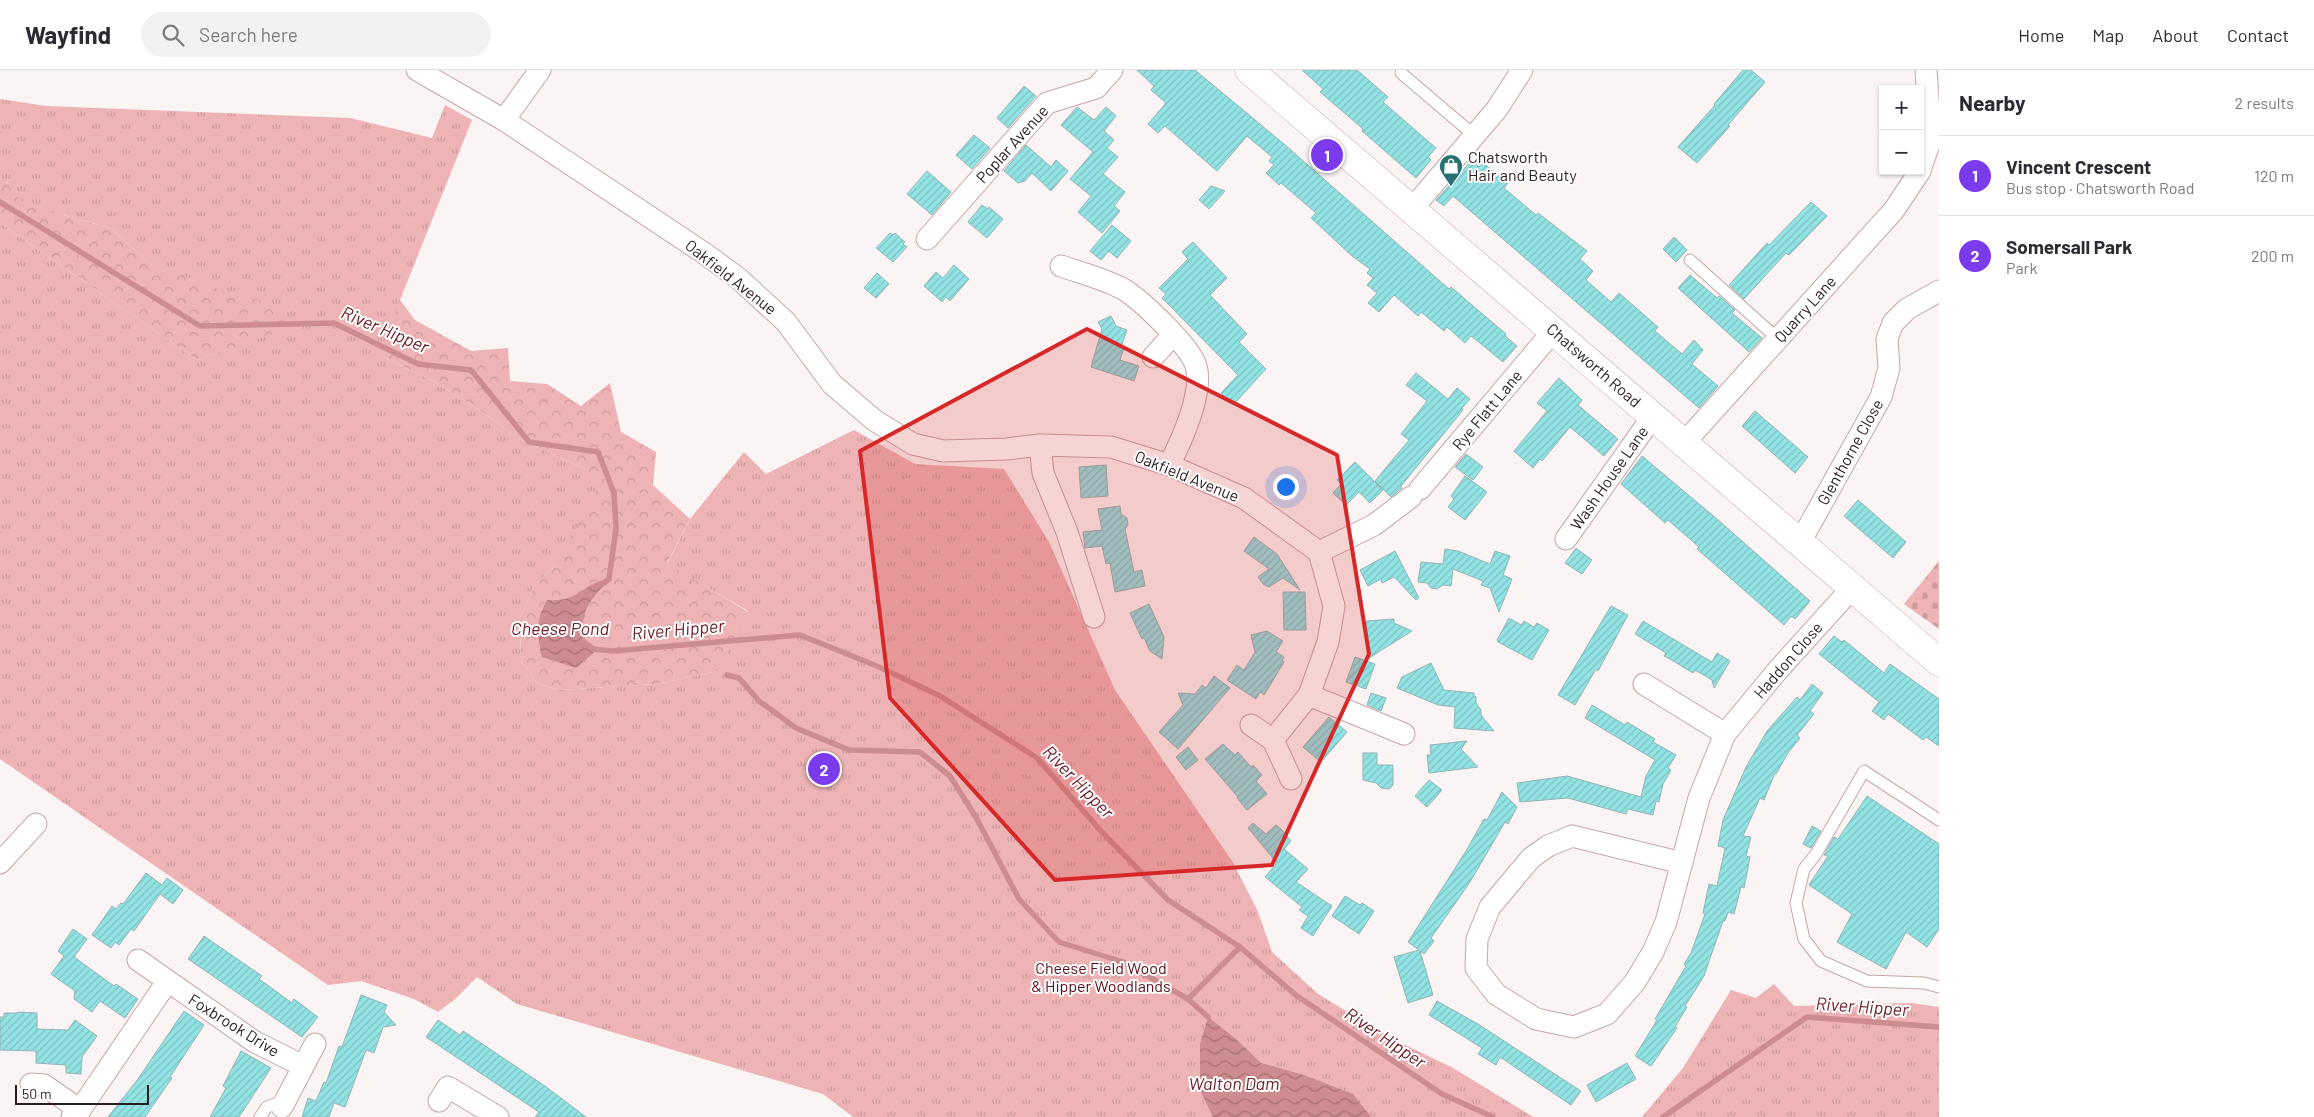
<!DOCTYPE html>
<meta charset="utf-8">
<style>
:root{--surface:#fff;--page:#f2f2f3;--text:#2b2b33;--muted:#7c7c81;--line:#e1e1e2;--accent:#7c3aed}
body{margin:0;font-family:Barlow,sans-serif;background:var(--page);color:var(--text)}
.controls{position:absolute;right:15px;top:15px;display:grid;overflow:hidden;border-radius:0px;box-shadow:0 1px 4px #0004}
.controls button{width:45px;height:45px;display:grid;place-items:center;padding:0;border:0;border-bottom:1px solid var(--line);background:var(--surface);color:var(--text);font:25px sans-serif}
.scale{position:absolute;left:15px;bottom:12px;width:134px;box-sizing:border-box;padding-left:5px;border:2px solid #291d1d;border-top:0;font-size:14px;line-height:18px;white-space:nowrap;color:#291d1d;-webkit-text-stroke:4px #fff;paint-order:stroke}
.you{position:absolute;left:1285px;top:416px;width:18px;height:18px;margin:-12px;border:4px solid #fff;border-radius:50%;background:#1a73e8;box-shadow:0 0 0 8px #1a73e833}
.badge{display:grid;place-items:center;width:32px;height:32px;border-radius:50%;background:var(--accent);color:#fff;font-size:16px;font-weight:700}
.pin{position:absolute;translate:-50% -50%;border:2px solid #fff;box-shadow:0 1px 5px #0006}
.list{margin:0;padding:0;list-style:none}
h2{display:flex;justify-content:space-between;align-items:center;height:65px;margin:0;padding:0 20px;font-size:21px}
h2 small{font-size:16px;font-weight:400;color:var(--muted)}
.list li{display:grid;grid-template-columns:32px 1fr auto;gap:15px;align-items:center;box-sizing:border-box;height:80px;padding:0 20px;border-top:1px solid var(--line)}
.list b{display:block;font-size:19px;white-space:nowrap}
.list p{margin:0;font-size:16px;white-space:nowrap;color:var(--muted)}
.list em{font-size:16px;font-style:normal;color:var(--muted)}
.icon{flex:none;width:28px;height:28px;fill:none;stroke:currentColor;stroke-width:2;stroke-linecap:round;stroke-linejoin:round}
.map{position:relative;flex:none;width:1939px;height:1047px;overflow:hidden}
header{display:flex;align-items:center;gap:30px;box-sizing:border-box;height:70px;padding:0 25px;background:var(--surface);border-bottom:1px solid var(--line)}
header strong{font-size:24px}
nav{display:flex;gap:28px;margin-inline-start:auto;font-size:18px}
.search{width:350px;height:45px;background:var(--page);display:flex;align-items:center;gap:12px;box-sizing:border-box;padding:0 18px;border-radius:28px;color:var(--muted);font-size:19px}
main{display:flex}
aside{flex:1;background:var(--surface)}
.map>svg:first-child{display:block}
.forest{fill:url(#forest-crowns)}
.cemetery{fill:url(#cemetery-stones)}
.park{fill:url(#park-tufts)}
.water{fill:url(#water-waves)}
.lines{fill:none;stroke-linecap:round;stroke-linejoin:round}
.stream{stroke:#cd8c8f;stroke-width:5.5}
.building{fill:url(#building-hatch);stroke:#93b4b4}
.lane-casing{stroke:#c5a7a7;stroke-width:13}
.street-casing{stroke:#c5a7a7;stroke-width:23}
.highway-casing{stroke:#c5a7a7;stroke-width:29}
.lane{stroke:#fff;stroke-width:11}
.street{stroke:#fff;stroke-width:21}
.highway{stroke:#fff;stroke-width:28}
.marked{fill:#d62828;fill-opacity:0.2;stroke:#d62828;stroke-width:4;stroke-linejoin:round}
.labels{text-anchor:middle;stroke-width:4;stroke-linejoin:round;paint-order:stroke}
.street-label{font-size:16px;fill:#291d1d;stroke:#fff}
.poi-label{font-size:16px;fill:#291d1d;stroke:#fff;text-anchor:start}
.park-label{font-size:16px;fill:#5b0d1c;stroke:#fff}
.water-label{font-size:18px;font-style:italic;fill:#6e202a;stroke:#fff}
</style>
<header>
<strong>Wayfind</strong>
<div class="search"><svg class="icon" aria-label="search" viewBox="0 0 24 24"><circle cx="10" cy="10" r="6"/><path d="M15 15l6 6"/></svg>Search here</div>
<nav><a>Home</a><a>Map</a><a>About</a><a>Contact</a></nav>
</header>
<main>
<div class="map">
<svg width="1939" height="1047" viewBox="0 0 1939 1047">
<defs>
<pattern id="forest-crowns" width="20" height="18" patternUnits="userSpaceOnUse" patternTransform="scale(1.25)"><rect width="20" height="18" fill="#edb3b5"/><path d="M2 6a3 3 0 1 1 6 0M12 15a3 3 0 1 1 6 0" fill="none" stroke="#cb9a9b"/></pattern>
<pattern id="cemetery-stones" width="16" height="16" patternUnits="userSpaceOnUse" patternTransform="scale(1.25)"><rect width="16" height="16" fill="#edb3b5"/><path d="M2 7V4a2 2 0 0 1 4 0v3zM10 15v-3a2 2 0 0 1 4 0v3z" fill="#cb9a9b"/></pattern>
<pattern id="park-tufts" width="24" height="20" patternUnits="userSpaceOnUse" patternTransform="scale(1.25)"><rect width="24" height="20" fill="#edb3b5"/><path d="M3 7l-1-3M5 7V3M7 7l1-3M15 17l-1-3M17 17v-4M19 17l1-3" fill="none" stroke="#cb9a9b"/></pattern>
<pattern id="water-waves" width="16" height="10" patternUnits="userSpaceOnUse" patternTransform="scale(1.25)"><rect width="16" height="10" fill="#cd8c8f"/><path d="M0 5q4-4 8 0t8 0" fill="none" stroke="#a67274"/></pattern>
<pattern id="building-hatch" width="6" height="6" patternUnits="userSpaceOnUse" patternTransform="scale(1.25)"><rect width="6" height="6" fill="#92e3e4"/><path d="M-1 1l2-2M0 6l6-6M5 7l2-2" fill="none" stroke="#7ec2c3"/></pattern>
</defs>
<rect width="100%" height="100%" fill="#fbf4f4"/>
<polygon class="forest" points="0,109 63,145 110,158 151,194 400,230 415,250 471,281 508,278 510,311 547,314 581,336 610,313 621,362 656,382 653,415 690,449 667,493 1201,815 1232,791 1257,840 1272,882 1317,924 1392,969 1451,997 1533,1047 1123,1047 718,601 657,614 559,620 538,614 521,591 520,548 534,516 555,496 583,398 521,370 478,339 431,310 339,266 291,259 197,290 0,153"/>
<polygon class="cemetery" points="1939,491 1939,559 1904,534"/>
<g class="park">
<polygon points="0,29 46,36 350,48 432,68 445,35 472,50 400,230 383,287 431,310 478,339 521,370 583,398 598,417 555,496 534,516 520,548 521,591 538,614 559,620 657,614 718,601 748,541 667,494 690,449 744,382 766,404 854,360 915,394 1004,399 1049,472 1115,620 1232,791 1257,840 1272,882 1318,924 1392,969 1451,997 1533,1047 853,1047 823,1024 517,934 477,907 455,929 438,942 414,929 361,911 328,915 0,689 0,153 197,290 291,258 264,231 218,219 151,194 110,158 63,145 16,127 8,113 0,110"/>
<polygon points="1774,914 1794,936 1911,933 1939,937 1939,1047 1642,1047 1683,998 1731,920 1756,928"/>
</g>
<g class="water">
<path d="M609,509C590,532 581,537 583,568L598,579L576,598L542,587C537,563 535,552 547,530C580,533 583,512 609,509Z"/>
<polygon points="1208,947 1236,969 1261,993 1304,1005 1353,1024 1371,1047 1213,1047 1200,1020 1200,974"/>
</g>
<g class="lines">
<g class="stream">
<polyline points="0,132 200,256 334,253 418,294 471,300 529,372 598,382 614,423 616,459 609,509 604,513"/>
<polyline points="592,579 613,581 800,565 877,596 940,626 1037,688 1100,760 1168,830 1240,877 1297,926 1442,1024 1493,1047"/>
<polyline points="727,605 739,608 759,631 796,658 849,680 920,682 950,706 977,749 1019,829 1059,872 1123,892 1188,929 1208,947"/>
<polyline points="1188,929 1240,877"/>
<polyline points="1663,1047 1807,947 1939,957"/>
</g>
</g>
<g class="building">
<polygon points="1137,0 1195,0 1284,74 1449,219 1451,217 1506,264 1505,266 1517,276 1503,292 1475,269 1471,266 1465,273 1447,257 1444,261 1421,242 1418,246 1394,225 1379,242 1368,233 1377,223 1367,215 1373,208 1367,203 1370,199 1352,186 1311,148 1316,143 1281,113 1279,115 1266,103 1274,95 1269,91 1272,87 1247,66 1217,101 1165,56 1158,63 1148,54 1166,33 1151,20 1154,16"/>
<polygon points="1302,0 1357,0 1388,27 1383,32 1436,78 1428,87 1431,90 1416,108 1362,61 1363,59 1320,22 1323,19"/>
<polygon points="1743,0 1751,0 1765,12 1728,55 1730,56 1697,93 1678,77 1715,35 1714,34"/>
<polygon points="1024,16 1036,26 1008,58 997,48"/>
<polygon points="1077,37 1094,50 1106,37 1116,46 1104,61 1114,70 1107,78 1118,87 1103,104 1125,122 1114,136 1120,141 1102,163 1078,142 1091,126 1070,109 1093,82 1061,55"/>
<polygon points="974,65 990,78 972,99 956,85"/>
<polygon points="1026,75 1051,97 1056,90 1068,101 1051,121 1032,103 1025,111 1018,113 1004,101"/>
<polygon points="1472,90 1479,97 1483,93 1508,113 1504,118 1536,145 1538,143 1587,181 1580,189 1593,201 1586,210 1611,232 1619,223 1658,257 1655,261 1682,284 1694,270 1703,280 1692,294 1718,316 1699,338 1453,126 1444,136 1436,130"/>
<polygon points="927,101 951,122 932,145 907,124"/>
<polygon points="1211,116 1225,121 1209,139 1199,130"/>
<polygon points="1811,132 1827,146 1789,185 1786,183 1744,229 1729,215 1767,173 1769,175"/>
<polygon points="982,135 988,139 989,137 1003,149 987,168 968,152"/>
<polygon points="1112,155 1131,171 1117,188 1109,181 1101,190 1090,181"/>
<polygon points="890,163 893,165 895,163 905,172 903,174 907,177 893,192 876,178"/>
<polygon points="1674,167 1687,180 1676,192 1663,179"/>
<polygon points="1193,172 1227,208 1210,225 1247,264 1239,272 1266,299 1233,335 1221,323 1238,305 1162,228 1166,224 1159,218 1188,189 1182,182"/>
<polygon points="954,195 969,209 950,231 946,227 942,232 924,216 936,202 943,208"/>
<polygon points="877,203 889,214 876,228 864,218"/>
<polygon points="1690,205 1717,228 1719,226 1735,240 1732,243 1762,268 1749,282 1678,218"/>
<polygon points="1111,246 1116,256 1127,260 1121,277 1124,278 1120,290 1139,296 1134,311 1091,297 1102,259 1098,252"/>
<polygon points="1416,303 1448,329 1457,318 1470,329 1462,338 1463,340 1401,416 1402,418 1391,427 1375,411 1409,370 1401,364 1427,331 1406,315"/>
<polygon points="1559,308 1582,330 1578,335 1618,369 1604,386 1570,357 1542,391 1540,389 1533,398 1514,381 1547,341 1537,333"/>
<polygon points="1755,341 1808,387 1795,403 1742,356"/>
<polygon points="1466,384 1483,397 1473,410 1455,397"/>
<polygon points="1642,386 1717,449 1810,531 1795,549 1791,546 1784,555 1697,479 1699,477 1668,450 1665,453 1621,414"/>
<polygon points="1355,392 1383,420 1370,433 1359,422 1346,435 1333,423 1341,414 1337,410"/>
<polygon points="1106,395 1108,426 1081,428 1079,397"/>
<polygon points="1465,406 1487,422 1465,450 1448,437 1454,429 1451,426"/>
<polygon points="1858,430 1906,472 1893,488 1844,446"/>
<polygon points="1120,436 1121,444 1127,448 1128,455 1125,459 1134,502 1142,500 1145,516 1115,522 1110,493 1106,494 1102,476 1085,478 1083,462 1102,460 1098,439"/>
<polygon points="1254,467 1277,484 1300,520 1283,508 1269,517 1263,514 1258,507 1269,499 1244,481"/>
<polygon points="1576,478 1592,490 1582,504 1565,493"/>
<polygon points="1445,479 1458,481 1490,494 1495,481 1510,486 1503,505 1512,509 1499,542 1490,518 1481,515 1483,511 1453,499 1451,516 1443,515 1437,519 1431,518 1427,513 1418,512 1421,492 1443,494"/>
<polygon points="1395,481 1419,528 1416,530 1394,507 1382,513 1381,509 1368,516 1360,500"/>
<polygon points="1283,522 1305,522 1306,560 1284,560"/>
<polygon points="1149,534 1164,567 1162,589 1150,581 1144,568 1142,569 1130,543"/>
<polygon points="1611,536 1628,545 1598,601 1596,599 1575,635 1558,625"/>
<polygon points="1509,548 1521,555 1524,551 1534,557 1537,553 1549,560 1532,590 1498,572 1497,570"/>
<polygon points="1394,549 1394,553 1412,561 1369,588 1366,551"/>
<polygon points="1643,551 1712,592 1717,583 1730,591 1714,618 1712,610 1695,600 1693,603 1670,589 1664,586 1666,583 1635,564"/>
<polygon points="1267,561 1283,571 1276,582 1284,587 1282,591 1284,592 1264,625 1260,622 1256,629 1227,610 1237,595 1244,600 1255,582 1251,565"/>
<polygon points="1834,566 1842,572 1844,570 1884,603 1890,594 1939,629 1939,676 1926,667 1923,670 1888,644 1884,650 1872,641 1879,632 1819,584"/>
<polygon points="1355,587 1375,594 1366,619 1346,612"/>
<polygon points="1431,593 1444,620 1474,623 1474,626 1476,627 1476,633 1481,640 1481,645 1494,661 1454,658 1455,637 1438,635 1397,618 1402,607"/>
<polygon points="1214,606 1230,618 1178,679 1159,662 1183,635 1178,623 1195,624 1202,615 1206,618"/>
<polygon points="1812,614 1823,623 1810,641 1814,644 1797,665 1800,668 1788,683 1776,704 1775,703 1764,730 1760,728 1743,766 1751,767 1746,786 1750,787 1744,818 1741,817 1734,844 1728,842 1725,851 1723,851 1704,906 1685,936 1687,937 1675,957 1677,958 1651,996 1635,986 1657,950 1655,949 1686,896 1684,894 1691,883 1705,844 1703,843 1709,814 1717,816 1725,778 1718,776 1723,750 1746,697 1767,661 1797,627 1800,630"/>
<polygon points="1371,623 1386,628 1381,641 1367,635"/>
<polygon points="1592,635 1625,655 1627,652 1655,669 1653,672 1676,685 1668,698 1671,700 1663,714 1659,732 1656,731 1653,745 1628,739 1626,744 1568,728 1520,732 1517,713 1567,706 1641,727 1646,706 1655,690 1585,648"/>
<polygon points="1329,647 1347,662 1321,692 1303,677"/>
<polygon points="1467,671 1461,679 1478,697 1429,703 1427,685 1431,685 1430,675"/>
<polygon points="1223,674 1235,685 1238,682 1251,697 1253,695 1262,705 1256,711 1267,724 1247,740 1237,728 1238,727 1205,689"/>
<polygon points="1188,677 1198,690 1186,700 1176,687"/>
<polygon points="1363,683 1377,683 1377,695 1393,695 1393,715 1389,719 1381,718 1376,713 1363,710"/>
<polygon points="1429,710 1442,720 1427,737 1415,726"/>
<polygon points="1502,722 1517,737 1508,754 1505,752 1470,812 1431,868 1434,871 1424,884 1420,881 1433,925 1408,933 1394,887 1419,880 1408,872 1466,781 1484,749 1487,750"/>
<polygon points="1867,726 1939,774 1939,859 1927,877 1906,862 1886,899 1837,872 1852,844 1809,815 1828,786 1824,785 1834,767 1838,769"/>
<polygon points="1253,753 1266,764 1276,755 1281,759 1291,771 1284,779 1308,799 1296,812 1332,836 1313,866 1301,858 1308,846 1299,840 1302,837 1265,807 1277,793 1248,758"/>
<polygon points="1812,756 1821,761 1811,778 1803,774"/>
<polygon points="146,803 162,815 167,808 183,820 173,834 160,824 134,861 131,859 119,875 115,872 111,878 92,865 112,836 116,839 121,833 123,834"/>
<polygon points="1345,826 1360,835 1362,833 1374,841 1359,864 1332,846"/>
<polygon points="73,859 87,869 74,887 114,916 116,914 138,929 125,948 100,931 92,942 74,929 75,921 51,904 64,886 58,881"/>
<polygon points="204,866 262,906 259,909 292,933 294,929 318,947 302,967 188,889"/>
<polygon points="361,925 387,935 384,942 396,955 383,957 374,983 366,980 345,1037 334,1033 329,1047 302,1047 308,1028 316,1031 324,1012 326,1013 339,976 342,977"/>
<polygon points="1437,931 1478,954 1581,1021 1571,1035 1500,987 1496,995 1478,984 1482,978 1429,945"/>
<polygon points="184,941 204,955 170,1007 172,1008 145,1047 108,1047 138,1009"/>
<polygon points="18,942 37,943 37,959 68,960 75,950 97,966 82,987 81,1004 66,1003 66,995 36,993 36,981 0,980 0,947 4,947 4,943 18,943"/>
<polygon points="438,950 460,965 463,961 545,1016 586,1047 535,1047 539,1042 426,967"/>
<polygon points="241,981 271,998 239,1047 210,1047 226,1018 223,1016"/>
<polygon points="1627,993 1636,1009 1596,1032 1587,1015"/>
</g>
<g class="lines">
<g class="lane-casing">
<g id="lane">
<polyline points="1401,3 1474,65"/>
<polyline points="1690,190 1778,269"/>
<polyline points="1939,750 1864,701 1816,784 1804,799 1796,833 1804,869 1821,891 1867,911 1924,913 1939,917"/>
<polyline points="260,1047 267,1037 286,1030"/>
</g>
</g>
<g class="street-casing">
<g id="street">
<polyline points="417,0 504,50 704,183 738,208 786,252 832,314 874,350 913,374 943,381 1007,379 1040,375 1111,377 1169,395 1244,428 1319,482 1334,536 1328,572 1309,625 1273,670 1291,709"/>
<polyline points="504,50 540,0"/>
<polyline points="1920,100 1931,69 1926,0"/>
<polyline points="1412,139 1497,39 1522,0"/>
<polyline points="927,169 1047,33 1096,18 1112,0"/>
<path d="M1061,196C1081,203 1105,209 1123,219C1140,229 1191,277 1196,296C1204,322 1181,372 1169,395"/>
<polyline points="1153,287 1173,265"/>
<polyline points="1684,373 1894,140 1920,101"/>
<polyline points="1040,375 1043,403 1067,462 1094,547"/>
<polyline points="1420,419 1554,260"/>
<polyline points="1566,469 1653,346"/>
<polyline points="1799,474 1881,327 1889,298 1887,269 1893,253 1907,239 1939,221"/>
<polyline points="1319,482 1374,455 1411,427"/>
<polyline points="1644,614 1725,664"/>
<polyline points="1309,625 1404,664"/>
<polyline points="1251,655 1273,670"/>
<polyline points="0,793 36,754"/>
<polyline points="1682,793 1572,766 1548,776 1531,788 1490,837 1477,869 1476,898 1496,924 1536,949 1574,957 1607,944 1635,912 1653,882 1666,852 1699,728 1725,664 1778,600 1852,518"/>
<polyline points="138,890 255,972 303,996"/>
<polyline points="31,1014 44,1015 80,1040"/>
<polyline points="439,1031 448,1017 498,1047"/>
<polyline points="282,1037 315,974"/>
<polyline points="72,1047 80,1040 167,912"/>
</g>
</g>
<g class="highway-casing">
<polyline id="highway" points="1249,0 1939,592"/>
</g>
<use href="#lane" class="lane"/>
<use href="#street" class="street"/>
<use href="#highway" class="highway"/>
</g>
<path class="marked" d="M1087,259L1337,385L1369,584L1272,795L1055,810L890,628L860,381Z"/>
<defs>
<g id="shop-pin" transform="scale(1.25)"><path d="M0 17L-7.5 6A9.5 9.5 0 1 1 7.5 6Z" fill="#267172" stroke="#fff"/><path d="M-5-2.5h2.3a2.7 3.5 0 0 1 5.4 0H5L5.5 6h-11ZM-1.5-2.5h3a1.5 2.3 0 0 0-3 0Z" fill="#fff"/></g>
</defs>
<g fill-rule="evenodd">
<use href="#shop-pin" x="1451" y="96"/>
</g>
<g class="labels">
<g class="street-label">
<text transform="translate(1012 74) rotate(-48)" y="6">Poplar Avenue</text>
<text transform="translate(731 207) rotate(38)" y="6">Oakfield Avenue</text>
<text transform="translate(1805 239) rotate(-48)" y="6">Quarry Lane</text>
<text transform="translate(1594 295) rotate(41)" y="6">Chatsworth Road</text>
<text transform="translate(1487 340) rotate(-50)" y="6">Rye Flatt Lane</text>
<text transform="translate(1850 382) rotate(-61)" y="6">Glenthorne Close</text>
<text transform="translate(1187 406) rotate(22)" y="6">Oakfield Avenue</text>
<text transform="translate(1609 408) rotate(-55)" y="6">Wash House Lane</text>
<text transform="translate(1788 590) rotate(-49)" y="6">Haddon Close</text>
<text transform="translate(234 955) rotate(32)" y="6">Foxbrook Drive</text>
</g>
<g class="poi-label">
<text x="1468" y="93">Chatsworth<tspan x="1468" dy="18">Hair and Beauty</tspan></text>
</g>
<g class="park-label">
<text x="1101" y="904">Cheese Field Wood<tspan x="1101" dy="18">&amp; Hipper Woodlands</tspan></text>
</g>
<g class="water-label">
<text transform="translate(385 260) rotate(23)" y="6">River Hipper</text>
<text x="560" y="565">Cheese Pond</text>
<text transform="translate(678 560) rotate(-5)" y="6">River Hipper</text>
<text transform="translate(1078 712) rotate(46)" y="6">River Hipper</text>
<text transform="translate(1862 937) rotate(4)" y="6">River Hipper</text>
<text transform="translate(1385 968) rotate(34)" y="6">River Hipper</text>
<text x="1234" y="1020">Walton Dam</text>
</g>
</g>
</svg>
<div class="controls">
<button>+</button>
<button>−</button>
</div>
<div class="scale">50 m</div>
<div class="you"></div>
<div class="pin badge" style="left:1327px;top:85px">1</div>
<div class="pin badge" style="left:824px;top:699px">2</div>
</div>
<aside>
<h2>Nearby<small>2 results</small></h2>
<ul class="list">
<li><span class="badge">1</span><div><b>Vincent Crescent</b><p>Bus stop · Chatsworth Road</p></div><em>120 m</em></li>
<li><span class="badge">2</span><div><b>Somersall Park</b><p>Park</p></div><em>200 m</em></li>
</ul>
</aside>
</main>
